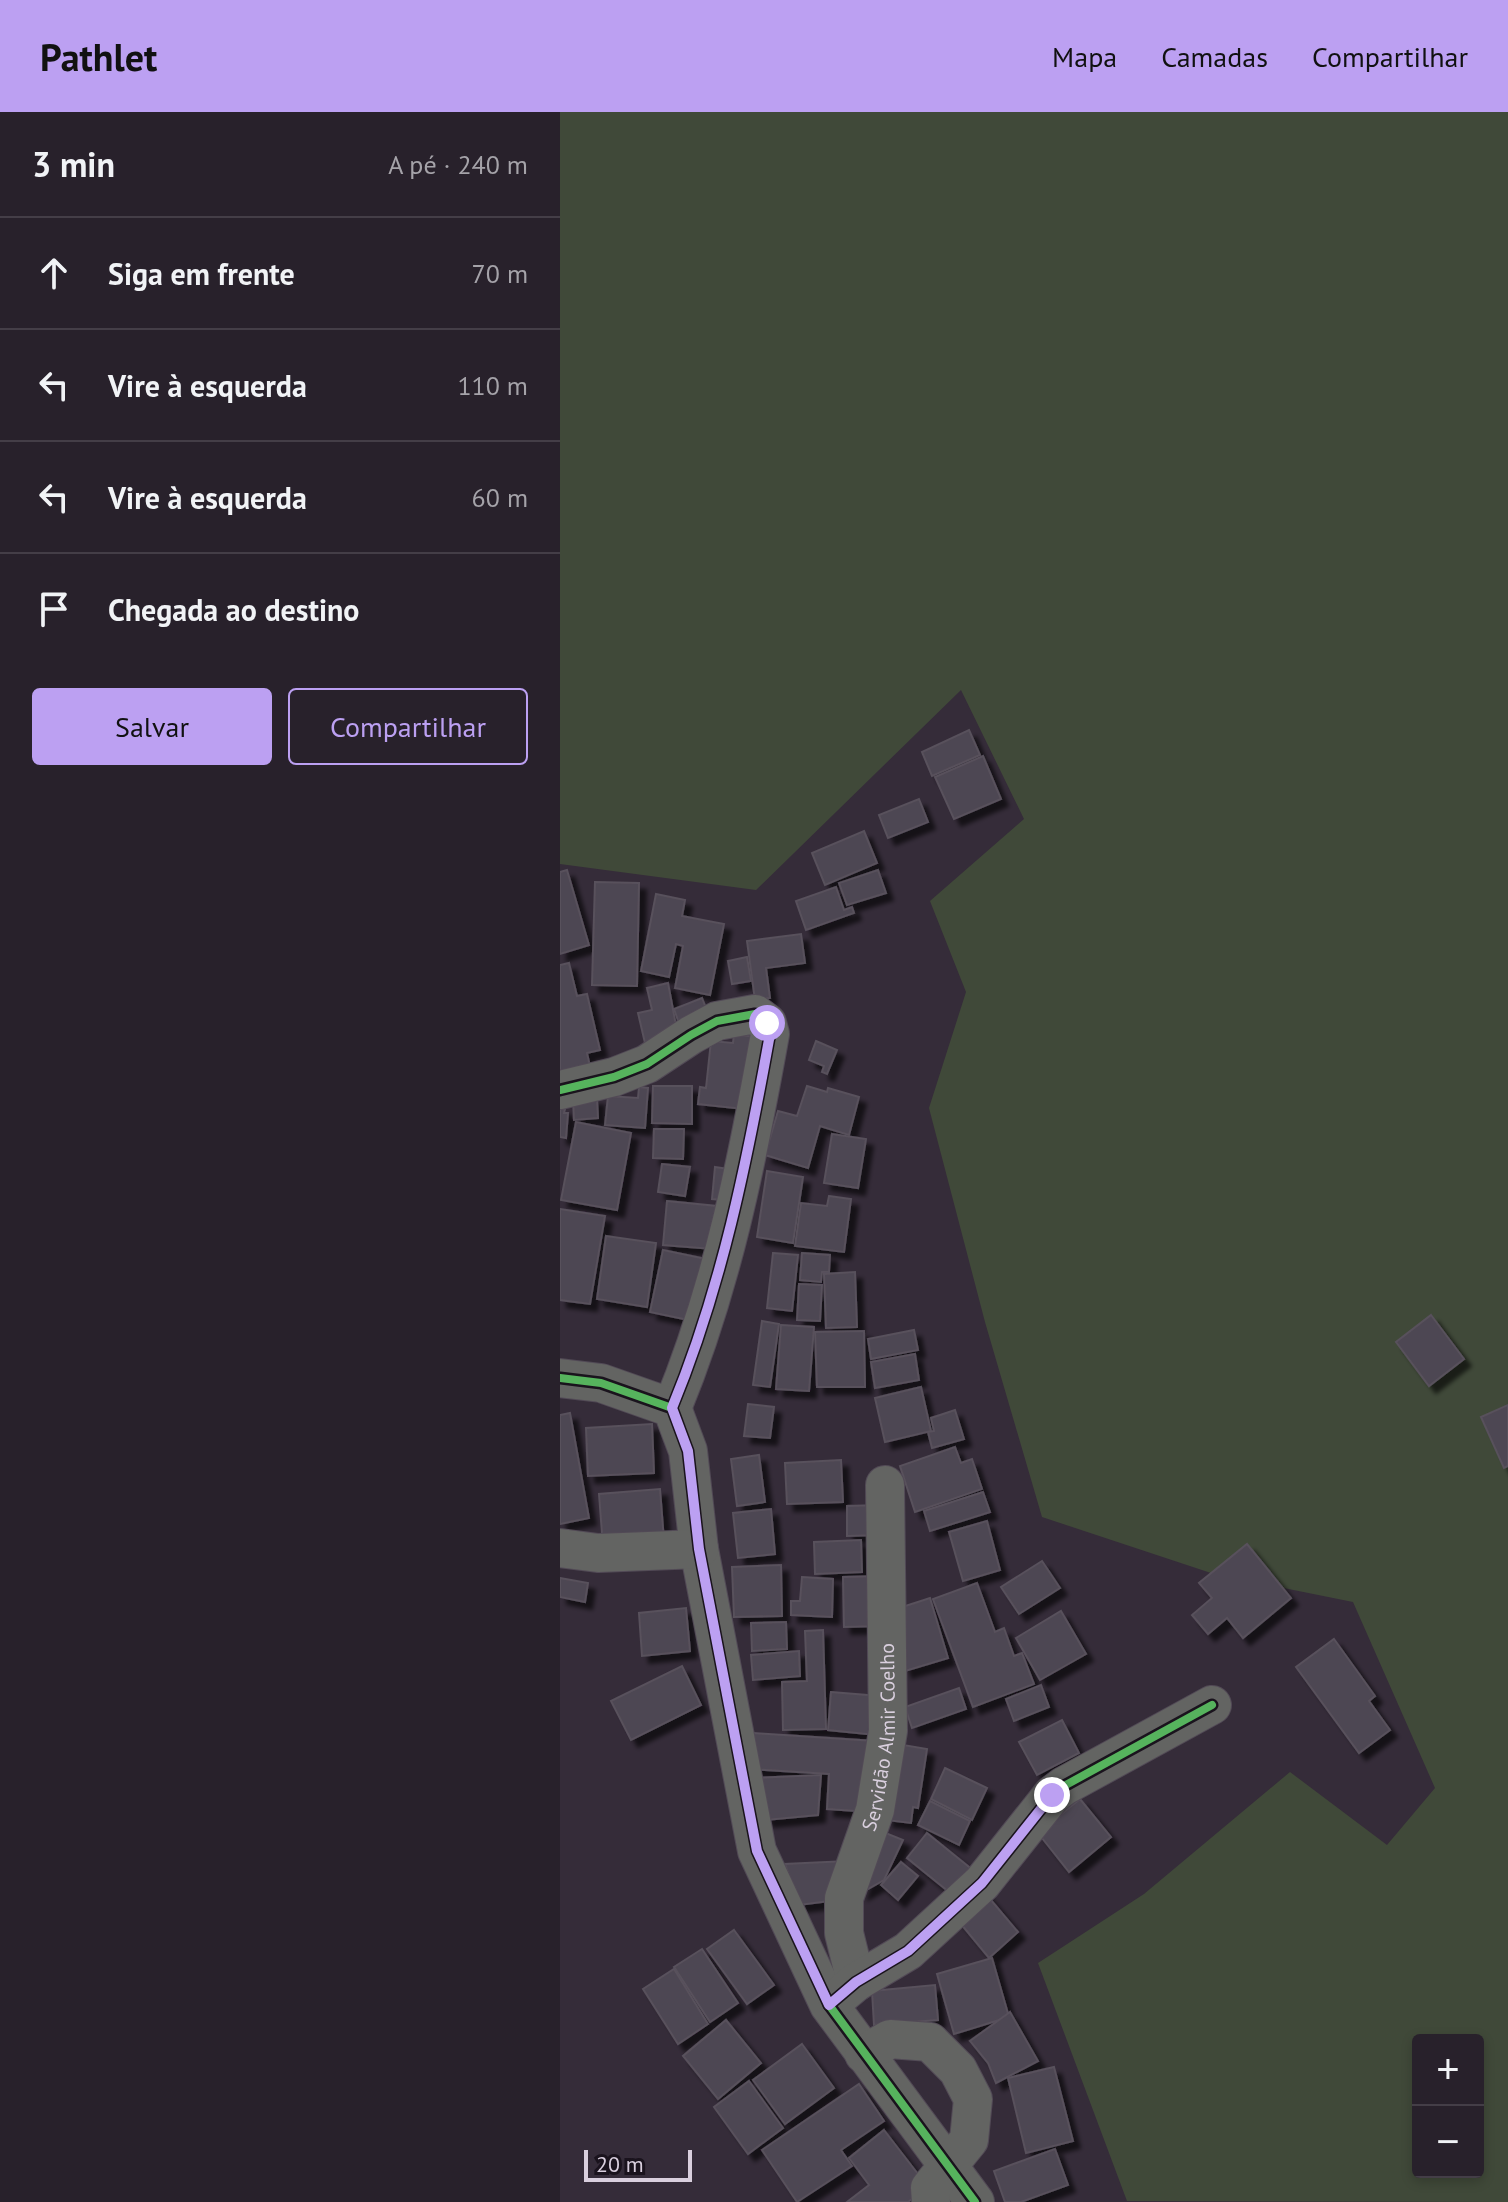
<!DOCTYPE html>
<html lang="pt">
<meta charset="utf-8">
<style>
:root{--surface:#28212b;--page:#342e37;--text:#f1f3f6;--muted:#a5a3a9;--line:#443e47;--accent:#bca0f2}
body{margin:0;font-family:"PT Sans",sans-serif;background:var(--page);color:var(--text)}
.controls{position:absolute;right:24px;bottom:24px;display:grid;overflow:hidden;border-radius:8px;box-shadow:0 4px 12px #0003}
.controls button{width:72px;height:72px;display:grid;place-items:center;padding:0;border:0;border-bottom:2px solid var(--line);background:var(--surface);color:var(--text);font:40px sans-serif}
.scale{position:absolute;left:24px;bottom:20px;width:108px;box-sizing:border-box;padding-left:8px;border:4px solid #d9cfde;border-top:0;font-size:22px;line-height:28px;white-space:nowrap;color:#d9cfde;-webkit-text-stroke:6px #1a131d;paint-order:stroke}
.stop{position:absolute;width:24px;height:24px;margin:-18px;border:6px solid #bca0f2;border-radius:50%;background:#fff}
.stop.end{background:#bca0f2;border-color:#fff;box-shadow:0 2px 8px #0008}
.list{margin:0;padding:0;list-style:none}
h2{display:flex;justify-content:space-between;align-items:center;height:104px;margin:0;padding:0 32px;font-size:34px}
h2 small{font-size:26px;font-weight:400;color:var(--muted)}
.list li{display:grid;grid-template-columns:52px 1fr auto;gap:24px;align-items:center;box-sizing:border-box;height:112px;padding:0 32px;border-top:2px solid var(--line)}
.list b{display:block;font-size:30px;white-space:nowrap}
.list em{font-size:26px;font-style:normal;color:var(--muted)}
.actions{display:flex;gap:16px;padding:24px 32px}
.actions a{flex:1;padding:18px 0;border:2px solid var(--accent);border-radius:8px;text-align:center;font-size:28px;color:var(--accent)}
.actions .main{background:var(--accent);color:#111}
.icon{flex:none;width:44px;height:44px;fill:none;stroke:currentColor;stroke-width:2;stroke-linecap:round;stroke-linejoin:round}
.map{position:relative;flex:none;width:948px;height:2090px;overflow:hidden}
header{display:flex;align-items:center;gap:48px;box-sizing:border-box;height:112px;padding:0 40px;background:var(--accent);color:#111}
header strong{font-size:38px}
nav{display:flex;gap:44px;margin-inline-start:auto;font-size:28px}
main{display:flex}
aside{flex:1;background:var(--surface)}
.map>svg:first-child{display:block}
.green{fill:#404939;fill-rule:evenodd}
.building{fill:#4e4752;stroke:#58515c;stroke-width:2;filter:url(#shadow)}
.lines{fill:none;stroke-linecap:round;stroke-linejoin:round}
.minor-casing{stroke:#524a56;stroke-width:40}
.minor{stroke:#636462;stroke-width:38}
.cycleway-casing{stroke:#1a131d;stroke-width:13}
.cycleway{stroke:#56b35d;stroke-width:8}
.route{stroke:#bca0f2;stroke-width:10}
.labels{text-anchor:middle;stroke-width:7;stroke-linejoin:round;paint-order:stroke}
.street-label{font-size:20px;fill:#d9cfde;stroke:#1a131d}
</style>
<header>
<strong>Pathlet</strong>
<nav><a>Mapa</a><a>Camadas</a><a>Compartilhar</a></nav>
</header>
<main>
<aside>
<h2>3 min<small>A pé · 240 m</small></h2>
<ul class="list">
<li><svg class="icon" aria-label="ahead" viewBox="0 0 24 24"><path d="M12 20V5M6 11l6-6 6 6"/></svg><div><b>Siga em frente</b></div><em>70 m</em></li>
<li><svg class="icon" aria-label="left" viewBox="0 0 24 24"><path d="M17 20v-9H6M10 6l-5 5 5 5"/></svg><div><b>Vire à esquerda</b></div><em>110 m</em></li>
<li><svg class="icon" aria-label="left" viewBox="0 0 24 24"><path d="M17 20v-9H6M10 6l-5 5 5 5"/></svg><div><b>Vire à esquerda</b></div><em>60 m</em></li>
<li><svg class="icon" aria-label="arrive" viewBox="0 0 24 24"><path d="M6 21V4h12l-3 4 3 4H6"/></svg><div><b>Chegada ao destino</b></div></li>
</ul>
<div class="actions"><a class="main">Salvar</a><a>Compartilhar</a></div>
</aside>
<div class="map">
<svg width="948" height="2090" viewBox="0 0 948 2090">
<defs>
<filter id="shadow"><feDropShadow dx="7" dy="7" stdDeviation="2" flood-color="#0009"/></filter>
</defs>
<rect width="100%" height="100%" fill="#352c39"/>
<path class="green" d="M0,0H948V2090L567,2089L478,1851L584,1782L730,1660L827,1733L875,1676L793,1490L654,1462L482,1405L425,1210L369,996L406,880L370,789L464,707L401,578L196,778L0,752ZM858,1928H918V2060H858Z"/>
<g class="building">
<polygon points="409,618 420,643 372,664 362,640"/>
<polygon points="423,644 441,687 394,707 375,665"/>
<polygon points="359,687 368,710 328,726 319,703"/>
<polygon points="304,719 317,751 265,773 252,741"/>
<polygon points="7,758 29,833 0,842 0,760"/>
<polygon points="318,758 326,781 287,793 279,771"/>
<polygon points="35,770 79,771 77,874 32,873"/>
<polygon points="276,775 284,798 292,795 294,801 246,818 236,789"/>
<polygon points="96,782 125,788 122,804 164,812 150,883 115,876 123,834 116,832 109,865 81,859"/>
<polygon points="241,822 245,851 206,856 210,886 195,888 187,829"/>
<polygon points="187,845 191,869 172,872 168,849"/>
<polygon points="9,851 17,884 27,882 40,938 27,941 31,959 0,965 0,853"/>
<polygon points="108,871 118,924 85,931 78,901 92,898 87,876"/>
<polygon points="142,886 150,906 121,917 114,897"/>
<polygon points="174,922 203,926 193,998 138,992 140,975 146,976 151,929 173,931"/>
<polygon points="256,929 277,938 267,962 262,960 264,954 249,948"/>
<polygon points="93,974 132,974 132,1012 92,1011"/>
<polygon points="247,974 267,980 268,976 299,985 289,1023 260,1014 248,1056 205,1043 218,999 237,1004"/>
<polygon points="79,975 88,976 85,1016 45,1013 48,984 78,986"/>
<polygon points="37,986 38,1006 14,1008 13,988"/>
<polygon points="0,997 5,997 4,1001 8,1001 6,1026 0,1025"/>
<polygon points="16,1010 71,1021 57,1098 1,1088"/>
<polygon points="94,1017 124,1017 123,1047 93,1046"/>
<polygon points="272,1022 306,1027 298,1076 264,1071"/>
<polygon points="102,1052 130,1055 125,1084 98,1080"/>
<polygon points="155,1055 176,1058 172,1089 152,1087"/>
<polygon points="207,1059 243,1065 233,1131 197,1125"/>
<polygon points="269,1084 291,1087 284,1140 235,1134 241,1091 267,1094"/>
<polygon points="107,1089 157,1094 153,1137 103,1133"/>
<polygon points="0,1097 45,1104 30,1192 0,1188"/>
<polygon points="46,1124 96,1131 87,1195 37,1187"/>
<polygon points="103,1138 151,1148 138,1210 90,1200"/>
<polygon points="213,1141 238,1143 232,1199 207,1196"/>
<polygon points="242,1141 270,1143 269,1160 262,1160 261,1170 240,1168"/>
<polygon points="295,1160 297,1215 266,1216 264,1162"/>
<polygon points="239,1172 262,1173 260,1209 237,1208"/>
<polygon points="871,1203 904,1247 869,1274 836,1230"/>
<polygon points="202,1209 219,1212 210,1275 193,1273"/>
<polygon points="221,1213 254,1215 249,1279 216,1277"/>
<polygon points="354,1218 358,1238 311,1247 308,1227"/>
<polygon points="304,1219 305,1275 257,1275 255,1220"/>
<polygon points="355,1242 359,1268 315,1276 311,1250"/>
<polygon points="361,1275 371,1319 325,1330 315,1286"/>
<polygon points="188,1292 214,1295 210,1326 184,1324"/>
<polygon points="948,1293 948,1354 944,1356 921,1305"/>
<polygon points="395,1298 404,1327 372,1336 368,1320 374,1319 371,1306"/>
<polygon points="10,1301 29,1406 0,1412 0,1303"/>
<polygon points="92,1312 94,1361 28,1364 26,1316"/>
<polygon points="395,1335 401,1351 412,1347 422,1377 355,1400 340,1354"/>
<polygon points="199,1343 205,1390 177,1394 171,1347"/>
<polygon points="281,1348 283,1390 227,1392 225,1351"/>
<polygon points="100,1377 104,1429 43,1434 39,1382"/>
<polygon points="423,1380 430,1400 370,1419 364,1399"/>
<polygon points="320,1393 321,1423 287,1424 287,1394"/>
<polygon points="211,1397 215,1442 178,1446 173,1401"/>
<polygon points="427,1409 440,1458 403,1469 389,1420"/>
<polygon points="301,1428 302,1460 255,1462 254,1430"/>
<polygon points="687,1432 731,1486 683,1526 667,1506 648,1522 632,1503 652,1486 639,1471"/>
<polygon points="482,1449 500,1476 459,1502 441,1475"/>
<polygon points="221,1453 222,1504 174,1505 172,1455"/>
<polygon points="321,1464 321,1514 284,1515 283,1465"/>
<polygon points="242,1465 273,1467 272,1505 231,1503 231,1489 240,1489"/>
<polygon points="0,1466 28,1471 25,1490 0,1485"/>
<polygon points="417,1471 435,1520 444,1516 454,1544 462,1541 474,1572 413,1595 373,1487"/>
<polygon points="370,1486 388,1546 345,1559 327,1500"/>
<polygon points="126,1496 130,1539 82,1544 79,1501"/>
<polygon points="501,1499 526,1542 480,1568 456,1526"/>
<polygon points="226,1510 227,1537 192,1539 191,1511"/>
<polygon points="263,1518 266,1617 223,1618 222,1570 247,1569 245,1519"/>
<polygon points="774,1527 815,1584 809,1589 830,1618 799,1641 736,1555"/>
<polygon points="239,1539 240,1564 193,1568 191,1543"/>
<polygon points="122,1554 141,1593 71,1628 51,1589"/>
<polygon points="481,1573 489,1595 454,1609 446,1587"/>
<polygon points="399,1576 406,1597 352,1616 345,1595"/>
<polygon points="271,1580 319,1584 316,1623 268,1618"/>
<polygon points="502,1608 519,1641 477,1663 459,1630"/>
<polygon points="193,1621 315,1629 311,1700 267,1697 269,1662 190,1657"/>
<polygon points="337,1632 367,1637 358,1696 353,1695 351,1711 326,1708"/>
<polygon points="385,1656 427,1676 412,1708 371,1687"/>
<polygon points="261,1663 258,1703 206,1708 193,1666"/>
<polygon points="520,1687 551,1725 509,1760 478,1721"/>
<polygon points="370,1689 410,1709 399,1733 358,1713"/>
<polygon points="318,1718 343,1728 324,1768 301,1781"/>
<polygon points="367,1721 414,1759 394,1784 347,1746"/>
<polygon points="287,1749 277,1788 239,1793 225,1752"/>
<polygon points="341,1750 358,1764 338,1788 321,1773"/>
<polygon points="425,1781 458,1820 429,1846 396,1806"/>
<polygon points="174,1818 214,1873 187,1892 147,1837"/>
<polygon points="142,1837 178,1891 150,1910 114,1855"/>
<polygon points="432,1846 449,1905 394,1922 377,1862"/>
<polygon points="114,1857 148,1912 118,1932 83,1877"/>
<polygon points="375,1873 378,1908 314,1913 312,1879"/>
<polygon points="450,1900 478,1949 436,1971 428,1951 410,1929"/>
<polygon points="166,1908 201,1951 158,1987 123,1944"/>
<polygon points="242,1932 274,1976 225,2012 193,1968"/>
<polygon points="494,1955 513,2029 466,2041 448,1966"/>
<polygon points="189,1969 223,2016 188,2042 154,1995"/>
<polygon points="299,1972 324,2009 281,2038 292,2054 237,2090 202,2038"/>
<polygon points="324,2018 368,2075 348,2090 287,2090 309,2073 289,2046"/>
<polygon points="495,2037 508,2073 461,2090 445,2090 434,2059"/>
</g>
<g class="lines">
<g class="minor-casing">
<g id="minor">
<path d="M0,978L54,965L87,952L131,923L157,909L195,902L207,911L210,922C187,1050 162,1175 112,1296"/>
<polyline points="0,1266 41,1271 112,1296 128,1339 139,1437 197,1739 269,1893 415,2090"/>
<polyline points="0,1436 38,1441 139,1437"/>
<path id="s1" d="M296,1870L284,1821V1786L315,1698L328,1619L325,1373"/>
<polyline points="277,1886 296,1870 348,1839 422,1771 492,1683 504,1674 652,1593"/>
<polyline points="304,1942 330,1927 370,1930 398,1958 413,1987 409,2028 370,2076 371,2090"/>
</g>
</g>
<use href="#minor" class="minor"/>
<g class="cycleway-casing">
<g id="cycleway">
<path d="M0,978L54,965L87,952L131,923L157,909L195,902L207,911L210,922C187,1050 162,1175 112,1296"/>
<polyline points="0,1266 41,1271 112,1296 128,1339 139,1437 197,1739 269,1893 415,2090"/>
<polyline points="269,1893 296,1870 348,1839 422,1771 492,1683 504,1674 652,1593"/>
</g>
</g>
<use href="#cycleway" class="cycleway"/>
</g>
<g class="lines">
<path class="route" d="M207,911L210,922C187,1050 162,1175 112,1296L128,1339L139,1437L197,1739L269,1893L296,1870L348,1839L422,1771L492,1683"/>
</g>
<g class="labels">
<g class="street-label">
<text dy="7" stroke="none"><textPath href="#s1" startOffset="252">Servidão Almir Coelho</textPath></text>
</g>
</g>
</svg>
<div class="controls">
<button>+</button>
<button>−</button>
</div>
<div class="scale">20 m</div>
<div class="stop" style="left:207px;top:911px"></div>
<div class="stop end" style="left:492px;top:1683px"></div>
</div>
</main>
